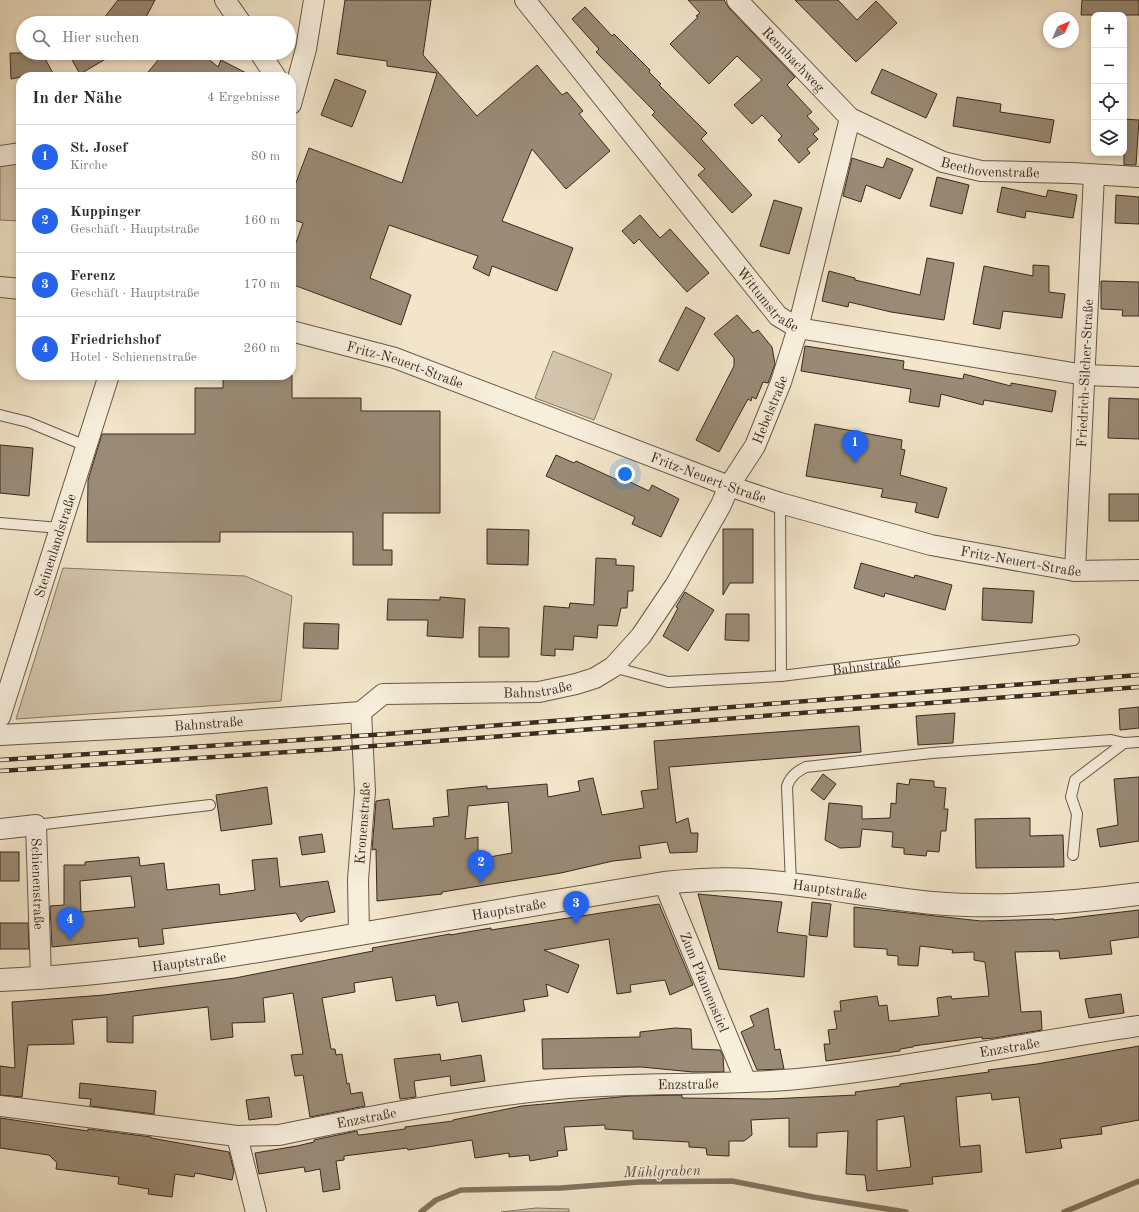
<!DOCTYPE html>
<html lang="de">
<meta charset="utf-8">
<style>
:root{--surface:#fff;--page:#f7f7f7;--text:#2b2b33;--muted:#7c7c81;--line:#e1e1e2;--accent:#2563eb}
body{margin:0;font-family:"Old Standard TT",serif;background:var(--page);color:var(--text)}
.controls{position:absolute;right:12px;top:12px;display:grid;overflow:hidden;border-radius:8px;box-shadow:0 2px 6px #0003}
.controls button{width:36px;height:36px;display:grid;place-items:center;padding:0;border:0;border-bottom:1px solid var(--line);background:var(--surface);color:var(--text);font:20px sans-serif}
.compass{position:absolute;left:1043px;top:12px;width:36px;height:36px;border-radius:50%;background:var(--surface);box-shadow:0 2px 6px #0003;rotate:45deg}
.you{position:absolute;left:625px;top:474px;width:14px;height:14px;margin:-10px;border:3px solid #fff;border-radius:50%;background:#1a73e8;box-shadow:0 0 0 6px #1a73e833}
.badge{display:grid;place-items:center;width:26px;height:26px;border-radius:50%;background:var(--accent);color:#fff;font-size:13px;font-weight:700}
.pin{position:absolute;translate:-50% -33px;filter:drop-shadow(0 1px 2px #0008)}
.pin::after{content:'';position:absolute;top:21px;width:14px;height:12px;background:inherit;clip-path:polygon(0 0,100% 0,50% 100%)}
.list{margin:0;padding:0;list-style:none}
h2{display:flex;justify-content:space-between;align-items:center;height:52px;margin:0;padding:0 16px;font-size:17px}
h2 small{font-size:13px;font-weight:400;color:var(--muted)}
.list li{display:grid;grid-template-columns:26px 1fr auto;gap:12px;align-items:center;box-sizing:border-box;height:64px;padding:0 16px;border-top:1px solid var(--line)}
.list b{display:block;font-size:15px;white-space:nowrap}
.list p{margin:0;font-size:13px;white-space:nowrap;color:var(--muted)}
.list em{font-size:13px;font-style:normal;color:var(--muted)}
.icon{flex:none;width:22px;height:22px;fill:none;stroke:currentColor;stroke-width:2;stroke-linecap:round;stroke-linejoin:round}
.map{position:relative;flex:none;width:1139px;height:1212px;overflow:hidden}
.search{position:absolute;background:var(--surface);box-shadow:0 2px 6px #0003;left:16px;top:16px;width:280px;height:44px;display:flex;align-items:center;gap:10px;box-sizing:border-box;padding:0 14px;border-radius:22px;color:var(--muted);font-size:15px}
.panel{position:absolute;background:var(--surface);box-shadow:0 2px 6px #0003;left:16px;top:72px;width:280px;height:308px;border-radius:16px}
.map>svg:first-child{display:block}
.green{fill:#d3c5ac;stroke:#867864}
.lines{fill:none;stroke-linecap:round;stroke-linejoin:round}
.stream{stroke:#837460;stroke-width:5.5}
.building{fill:#9a8b76;stroke:#3a2a1c;fill-rule:evenodd}
.service-casing{stroke:#685947;stroke-width:12}
.minor-casing{stroke:#685947;stroke-width:22}
.tertiary-casing{stroke:#685947;stroke-width:24}
.service{stroke:#f7eedc;stroke-width:10}
.minor{stroke:#f7eedc;stroke-width:20}
.tertiary{stroke:#f7eedc;stroke-width:22}
.rail-casing{stroke:#3a2a1c;stroke-width:4.5}
.rail{stroke:#f7eedc;stroke-width:3;stroke-dasharray:9;stroke-linecap:butt}
.labels{text-anchor:middle;stroke-width:3;stroke-linejoin:round;paint-order:stroke}
.street-label{font-size:14px;fill:#3a2a1c;stroke:#f7eedc}
.water-label{font-size:15px;font-style:italic;fill:#5e4f3e;stroke:#f7eedc}
</style>
<div class="map">
<svg width="1139" height="1212" viewBox="0 0 1139 1212">
<rect width="100%" height="100%" fill="#f2e5c9"/>
<filter id="stains"><feTurbulence type="fractalNoise" baseFrequency=".005" numOctaves="4"/><feColorMatrix values="0 0 0 0 .2 0 0 0 0 .09 0 0 0 0 .02 0 0 0 .5 -.17"/></filter>
<radialGradient id="worn" r=".72"><stop offset=".6" stop-color="#630" stop-opacity="0"/><stop offset="1" stop-color="#630" stop-opacity=".3"/></radialGradient>
<g class="green">
<polygon points="21,162 21,221 0,220 0,166"/>
<polygon points="553,351 612,374 594,420 535,398"/>
<polygon points="63,568 245,576 292,596 281,701 16,719"/>
<polygon points="536,1208 569,1209 569,1212 501,1212"/>
</g>
<g class="lines">
<g class="stream">
<polyline points="421,1212 436,1200 461,1190 561,1188 639,1182 732,1181 813,1197 906,1212"/>
<polyline points="1064,1212 1139,1181"/>
</g>
</g>
<g class="building">
<polygon points="118,0 155,0 143,23 100,23"/>
<polygon points="345,0 431,0 423,55 477,116 537,65 562,95 567,92 583,111 579,114 610,151 566,189 532,149 502,221 573,248 557,291 492,266 489,276 473,268 478,256 389,225 370,278 411,295 401,325 291,284 291,257 303,223 291,219 291,196 309,148 402,183 437,73 387,66 387,61 337,54"/>
<polygon points="688,0 724,0 729,8 795,77 787,85 812,112 807,116 819,129 813,134 818,139 807,149 810,153 799,163 778,140 782,136 762,115 752,124 734,105 762,80 737,56 709,84 670,44 698,17 696,16 700,13"/>
<polygon points="795,0 838,0 857,20 876,1 897,23 856,62"/>
<polygon points="1082,0 1139,0 1139,15 1081,15"/>
<polygon points="585,7 612,36 614,34 650,70 649,72 661,84 659,85 707,133 701,139 752,195 732,213 698,175 705,169 652,115 655,112 596,52 599,49 572,19"/>
<polygon points="10,53 42,53 55,77 21,77 11,79"/>
<polygon points="68,53 116,53 80,74"/>
<polygon points="164,53 201,53 218,67 221,60 254,77 144,77"/>
<polygon points="882,69 937,94 926,118 871,93"/>
<polygon points="335,79 366,91 352,127 321,115"/>
<polygon points="957,97 1001,104 1000,112 1054,120 1050,143 953,126"/>
<polygon points="1124,119 1139,120 1136,165 1124,165"/>
<polygon points="852,158 883,168 887,158 913,169 900,199 866,185 861,202 843,196"/>
<polygon points="937,177 969,185 962,214 930,206"/>
<polygon points="1002,187 1046,197 1048,190 1077,195 1073,218 1026,211 1025,218 997,212"/>
<polygon points="1116,195 1139,197 1139,224 1115,223"/>
<polygon points="774,200 802,208 789,254 760,246"/>
<polygon points="640,215 660,238 670,229 709,273 687,292 639,239 634,244 622,231"/>
<polygon points="927,258 954,263 944,320 891,312 849,302 848,307 822,301 829,271 855,278 855,280 920,295"/>
<polygon points="1033,265 1049,266 1049,292 1065,294 1062,318 1003,311 1000,329 973,324 984,266 1033,276"/>
<polygon points="1101,281 1139,282 1139,316 1122,316 1123,310 1101,309"/>
<polygon points="686,307 705,318 678,371 659,361"/>
<polygon points="737,315 753,333 758,330 772,347 775,364 768,383 763,382 756,399 752,397 751,401 748,399 719,452 696,440 734,366 734,358 714,334"/>
<polygon points="805,346 904,361 903,369 963,379 964,374 1011,386 1011,383 1056,391 1052,412 984,400 983,405 941,394 939,407 909,402 911,389 801,371"/>
<polygon points="223,375 292,375 292,398 361,398 361,411 440,411 440,513 383,513 383,550 392,550 392,565 353,565 353,532 220,532 220,542 87,542 88,480 102,434 195,434 195,388 223,388"/>
<polygon points="1109,398 1139,399 1139,439 1108,438"/>
<polygon points="815,424 902,440 901,449 905,450 900,475 947,488 938,518 915,512 917,503 881,497 883,489 806,476"/>
<polygon points="0,445 33,448 29,496 0,493"/>
<polygon points="556,455 574,463 576,461 624,483 626,480 649,491 652,485 679,499 661,537 632,524 635,517 546,476"/>
<rect x="1109" y="494" width="30" height="27"/>
<polygon points="487,529 529,530 528,565 487,564"/>
<polygon points="723,529 753,529 753,583 730,583 723,595"/>
<polygon points="596,558 616,559 616,565 634,566 633,591 628,591 627,608 621,608 617,626 598,625 597,638 574,636 573,650 555,649 555,656 541,655 544,606 569,608 570,603 594,605"/>
<polygon points="861,563 914,578 915,575 952,585 945,610 885,593 884,597 854,588"/>
<polygon points="983,588 1034,591 1032,623 982,620"/>
<polygon points="685,592 714,610 688,651 663,636 678,608 676,607"/>
<polygon points="440,597 465,599 463,638 427,636 428,620 387,620 388,599 440,600"/>
<polygon points="726,614 749,614 749,641 725,640"/>
<polygon points="304,623 339,624 338,649 303,648"/>
<polygon points="479,627 509,628 509,657 479,657"/>
<polygon points="1139,707 1139,728 1120,730 1119,709"/>
<polygon points="955,713 953,743 918,745 916,716"/>
<path d="M859,726L861,752L669,767L676,823L688,818L691,833H698L697,852L670,853L667,842L639,846L641,858L613,861L561,873L442,892V894L377,901L376,849L372,850L376,801L389,799L393,829L434,826L433,818L449,816L447,790L487,786V789L547,784L548,797L580,791L578,781L593,778L602,815L644,808L641,791L658,789L654,741ZM508,802L512,853L478,859V837L465,839L468,806Z"/>
<polygon points="823,774 836,784 824,800 811,790"/>
<polygon points="1139,777 1139,841 1100,847 1097,829 1118,825 1114,779"/>
<polygon points="910,779 934,781 934,787 946,788 944,809 948,809 946,831 941,831 939,852 927,851 926,856 904,854 904,848 892,847 893,832 862,829 860,847 840,848 825,840 829,803 862,806 862,819 890,818 891,803 896,804 897,783 909,785"/>
<polygon points="267,787 272,824 221,831 216,795"/>
<polygon points="1030,818 1030,836 1063,835 1064,867 976,868 975,819"/>
<polygon points="322,834 325,852 302,855 299,837"/>
<rect x="0" y="852" width="19" height="29"/>
<path d="M139,857L140,866L164,863L167,890L219,884L220,895L255,890L252,860L277,858L280,887L328,881L335,912L307,917L301,922L296,913L162,929L164,944L139,947L138,938L52,947L50,906L64,905V865H85V862ZM131,876L135,907L81,912L80,881Z"/>
<polygon points="698,894 782,902 777,932 807,936 804,977 719,969"/>
<polygon points="812,902 831,904 827,937 809,935"/>
<polygon points="659,904 693,985 670,995 665,980 630,985 631,992 617,994 609,939 544,950 579,965 568,993 546,984 548,996 523,1000 525,1011 462,1022 458,1002 437,1006 435,995 396,1001 392,977 354,983 355,992 322,998 331,1049 335,1049 336,1055 342,1054 347,1084 349,1083 351,1094 362,1092 365,1106 310,1117 303,1075 295,1076 291,1055 303,1054 293,993 263,998 265,1022 232,1023 233,1037 211,1040 208,1007 133,1016 133,1043 107,1042 107,1017 72,1020 74,1044 28,1045 22,1097 0,1095 0,1066 15,1068 12,1002 104,995 235,978 373,951 372,948 450,934 450,935 491,928 491,930"/>
<polygon points="854,907 981,921 1054,919 1054,920 1139,910 1139,937 1110,941 1112,954 1060,959 1059,951 1015,952 1021,1012 1041,1011 1042,1030 994,1038 982,1039 982,1037 913,1046 913,1047 900,1049 900,1051 826,1061 824,1044 830,1044 828,1030 837,1029 834,1011 841,1011 840,1001 877,996 879,1006 887,1005 889,1021 939,1016 937,998 951,996 952,999 989,996 985,962 974,960 974,952 952,953 953,950 920,946 918,966 898,965 898,956 887,955 887,949 854,947"/>
<polygon points="0,923 28,923 29,949 0,949"/>
<polygon points="1121,994 1124,1013 1089,1018 1085,999"/>
<polygon points="768,1008 775,1050 780,1049 784,1069 757,1070 741,1032 754,1026 750,1016"/>
<polygon points="675,1028 691,1029 692,1049 720,1050 723,1056 724,1072 693,1072 641,1067 543,1069 542,1039 640,1037 640,1032"/>
<path d="M1139,1046V1120L1101,1127L1102,1134L1060,1139L1062,1148L1026,1153L1019,1097L992,1100L991,1093L956,1097L960,1147L980,1145L982,1172L932,1177L933,1184L867,1191L865,1175L846,1174L848,1131L817,1133V1147H789V1118L751,1120L752,1135L744,1141H729V1156L707,1155L706,1148L689,1147V1142L633,1139V1131L605,1129V1125L564,1127L567,1150L557,1151L558,1156L530,1161L529,1155L509,1157V1153L475,1158L472,1140L408,1150L407,1148L344,1156V1160L336,1161L340,1189L323,1192L320,1169L305,1172L304,1167L259,1174L255,1153L297,1146L314,1142V1140L357,1131L358,1135H360L405,1129V1127L453,1121V1120L522,1106L630,1096L682,1095V1098L769,1099L856,1095L855,1092L900,1086V1084L989,1072L988,1070L1037,1064ZM904,1116L911,1167L877,1171V1120Z"/>
<polygon points="440,1054 441,1061 481,1055 485,1081 451,1086 450,1076 414,1081 416,1097 400,1099 394,1059"/>
<polygon points="80,1083 156,1091 154,1114 90,1106 91,1099 79,1098"/>
<polygon points="269,1097 272,1117 249,1120 246,1100"/>
<polygon points="0,1118 88,1131 88,1129 151,1137 151,1138 229,1152 234,1171 232,1180 195,1173 194,1177 175,1174 172,1197 148,1194 149,1189 118,1184 119,1177 56,1169 57,1163 49,1155 0,1148"/>
</g>
<g class="lines">
<g class="service-casing">
<g id="service">
<polyline points="0,415 28,422 86,446"/>
<polyline points="780,503 781,676"/>
<polyline points="0,523 60,528"/>
<path id="s1" d="M613,667L668,682L781,676L1074,640"/>
<polyline points="36,825 210,805"/>
<polyline points="1073,855 1077,814 1071,797 1075,780 1124,743"/>
<path d="M791,884L787,786C791,776 796,772 806,767L932,753L1111,740L1124,743L1139,742"/>
</g>
</g>
<g class="minor-casing">
<g id="minor">
<polyline points="225,0 241,23"/>
<path id="s2" d="M525,0L778,316L798,328L1085,375L1139,377"/>
<path id="s3" d="M737,0L850,118L943,162L981,171L1072,173L1139,177"/>
<polyline points="260,53 276,77"/>
<polyline points="291,104 306,49 314,0"/>
<polyline points="0,156 21,153"/>
<polyline points="0,287 21,289"/>
<path id="s4" d="M291,331L395,358L729,486L780,503L931,545L1075,571L1139,570"/>
<path id="s5" d="M1075,571L1094,175"/>
<path id="s6" d="M0,717L109,375"/>
<path id="s7" d="M0,735L171,726L361,712L383,694L539,692L576,684L595,678L613,667L641,636L676,584L721,505L729,486L755,446L781,382L798,328L850,118"/>
<path id="s8" d="M0,829L36,825L41,978"/>
<path id="s9" d="M664,883L746,1082"/>
<path id="s10" d="M359,934L358,880L365,791L361,712"/>
<path id="s11" d="M0,1106L237,1136L279,1135C371,1116 464,1098 558,1089C641,1081 725,1087 807,1078C918,1066 1028,1042 1139,1026"/>
<polyline points="237,1136 256,1212"/>
</g>
</g>
<g class="tertiary-casing">
<g id="tertiary">
<path id="s12" d="M0,980C117,975 233,956 348,936C453,918 559,901 664,883C693,880 721,878 749,880C811,884 872,897 933,903C1001,909 1071,903 1139,894"/>
</g>
</g>
<use href="#service" class="service"/>
<use href="#minor" class="minor"/>
<use href="#tertiary" class="tertiary"/>
<g class="rail-casing">
<g id="rail">
<polyline points="0,760 387,734 1139,675"/>
<polyline points="0,771 334,749 1139,687"/>
</g>
</g>
<use href="#rail" class="rail"/>
</g>
<g class="labels">
<g class="street-label">
<text dy="5" stroke="none"><textPath href="#s3" startOffset="82">Rennbachweg</textPath></text>
<text dy="5" stroke="none"><textPath href="#s3" startOffset="314">Beethovenstraße</textPath></text>
<text dy="5" stroke="none"><textPath href="#s2" startOffset="386">Wittumstraße</textPath></text>
<text dy="5" stroke="none"><textPath href="#s4" startOffset="119">Fritz-Neuert-Straße</textPath></text>
<text dy="5" stroke="none"><textPath href="#s5" startOffset="198">Friedrich-Silcher-Straße</textPath></text>
<text dy="5" stroke="none"><textPath href="#s7" startOffset="928">Hebelstraße</textPath></text>
<text dy="5" stroke="none"><textPath href="#s4" startOffset="443">Fritz-Neuert-Straße</textPath></text>
<text dy="5" stroke="none"><textPath href="#s6" startOffset="180">Steinenlandstraße</textPath></text>
<text dy="5" stroke="none"><textPath href="#s4" startOffset="767">Fritz-Neuert-Straße</textPath></text>
<text dy="5" stroke="none"><textPath href="#s1" startOffset="256">Bahnstraße</textPath></text>
<text dy="5" stroke="none"><textPath href="#s7" startOffset="545">Bahnstraße</textPath></text>
<text dy="5" stroke="none"><textPath href="#s7" startOffset="209">Bahnstraße</textPath></text>
<text dy="5" stroke="none"><textPath href="#s10" startOffset="111">Kronenstraße</textPath></text>
<text dy="5" stroke="none"><textPath href="#s8" startOffset="95">Schienenstraße</textPath></text>
<text dy="5" stroke="none"><textPath href="#s12" startOffset="838">Hauptstraße</textPath></text>
<text dy="5" stroke="none"><textPath href="#s12" startOffset="514">Hauptstraße</textPath></text>
<text dy="5" stroke="none"><textPath href="#s12" startOffset="190">Hauptstraße</textPath></text>
<text dy="5" stroke="none"><textPath href="#s9" startOffset="107">Zum Pfannenstiel</textPath></text>
<text dy="5" stroke="none"><textPath href="#s11" startOffset="1018">Enzstraße</textPath></text>
<text dy="5" stroke="none"><textPath href="#s11" startOffset="694">Enzstraße</textPath></text>
<text dy="5" stroke="none"><textPath href="#s11" startOffset="370">Enzstraße</textPath></text>
</g>
<g class="water-label">
<text transform="translate(662 1171) rotate(-2)" y="5">Mühlgraben</text>
</g>
</g>
<rect width="100%" height="100%" filter="url(#stains)"/>
<rect width="100%" height="100%" fill="url(#worn)"/>
</svg>
<div class="controls">
<button>+</button>
<button>−</button>
<button><svg class="icon" aria-label="locate" viewBox="0 0 24 24"><circle cx="12" cy="12" r="6"/><path d="M12 2v4M12 18v4M2 12h4M18 12h4"/></svg></button>
<button><svg class="icon" aria-label="layers" viewBox="0 0 24 24"><path d="M12 4l9 5-9 5-9-5zM3 14l9 5 9-5"/></svg></button>
</div>
<svg class="compass" viewBox="-18 -18 36 36"><path d="M0-13l5 13h-10z" fill="#e53935"/><path d="M0 13l5-13h-10z" fill="#7c7c81"/></svg>
<div class="you"></div>
<div class="pin badge" style="left:855px;top:463px">1</div>
<div class="pin badge" style="left:481px;top:883px">2</div>
<div class="pin badge" style="left:576px;top:924px">3</div>
<div class="pin badge" style="left:70px;top:940px">4</div>
<div class="search"><svg class="icon" aria-label="search" viewBox="0 0 24 24"><circle cx="10" cy="10" r="6"/><path d="M15 15l6 6"/></svg>Hier suchen</div>
<section class="panel">
<h2>In der Nähe<small>4 Ergebnisse</small></h2>
<ul class="list">
<li><span class="badge">1</span><div><b>St. Josef</b><p>Kirche</p></div><em>80 m</em></li>
<li><span class="badge">2</span><div><b>Kuppinger</b><p>Geschäft · Hauptstraße</p></div><em>160 m</em></li>
<li><span class="badge">3</span><div><b>Ferenz</b><p>Geschäft · Hauptstraße</p></div><em>170 m</em></li>
<li><span class="badge">4</span><div><b>Friedrichshof</b><p>Hotel · Schienenstraße</p></div><em>260 m</em></li>
</ul>
</section>
</div>
